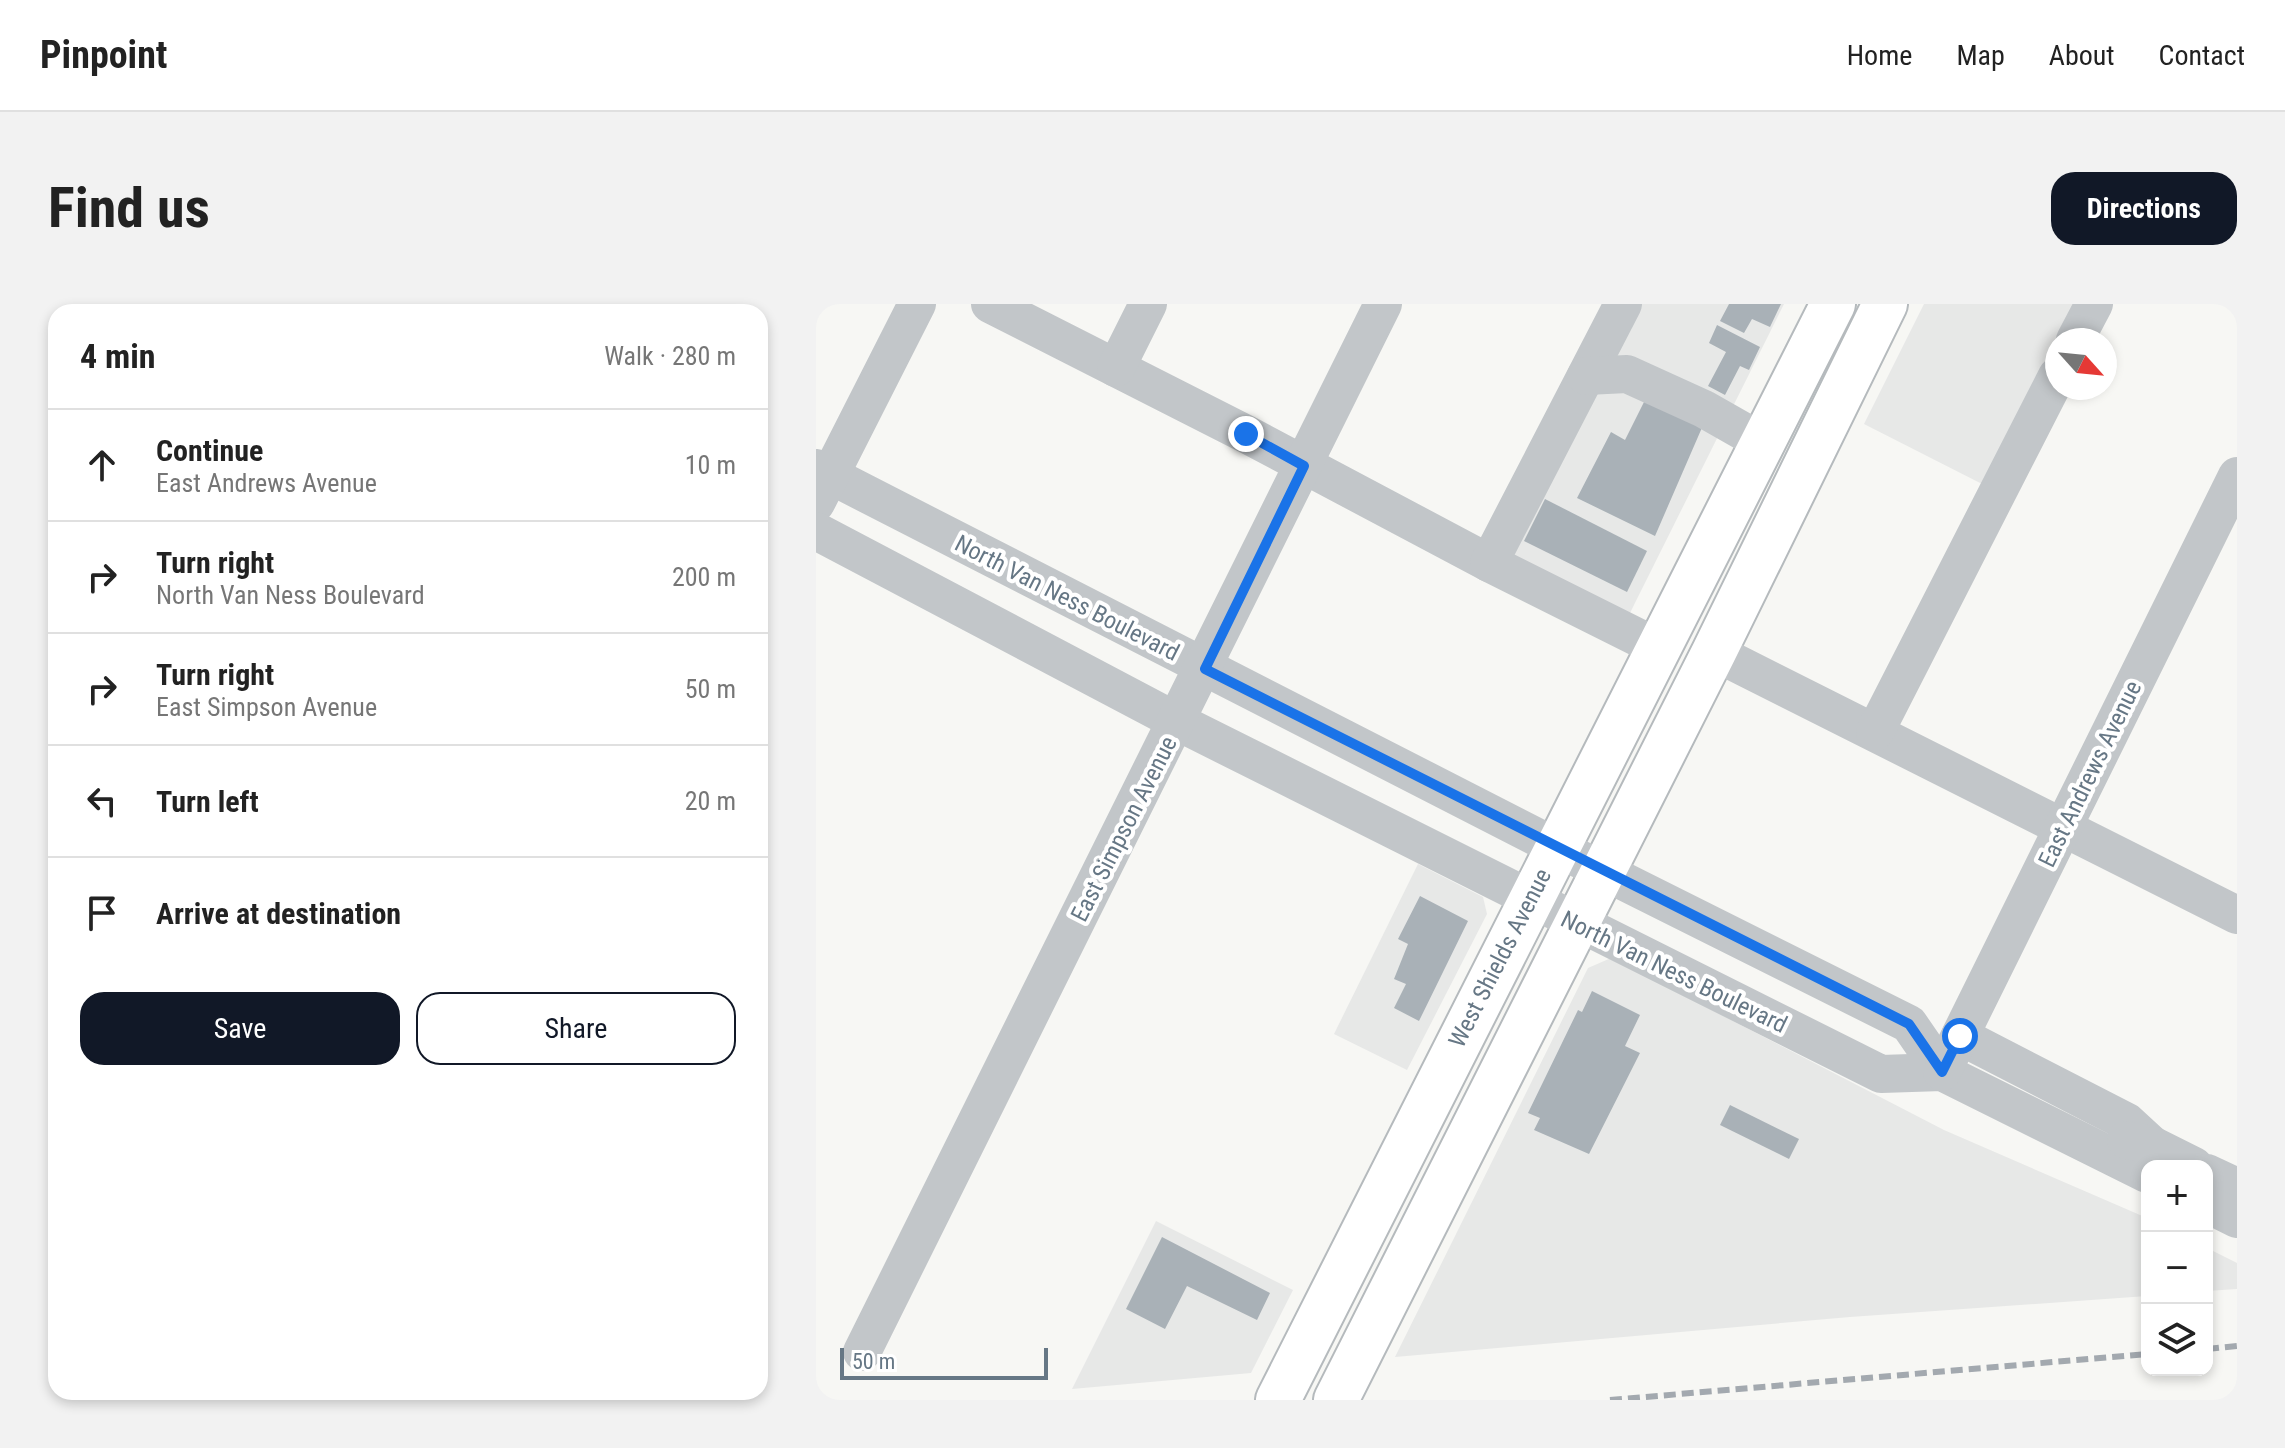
<!DOCTYPE html>
<meta charset="utf-8">
<style>
:root{--surface:#fff;--page:#f2f2f2;--text:#222;--muted:#767676;--line:#e0e0e0;--accent:#111827}
body{margin:0;font-family:"Roboto Condensed",sans-serif;background:var(--page);color:var(--text)}
.controls{position:absolute;right:24px;bottom:24px;display:grid;overflow:hidden;border-radius:16px;box-shadow:0 4px 12px #0003}
.controls button{width:72px;height:72px;display:grid;place-items:center;padding:0;border:0;border-bottom:2px solid var(--line);background:var(--surface);color:var(--text);font:40px sans-serif}
.compass{position:absolute;left:1229px;top:24px;width:72px;height:72px;border-radius:50%;background:var(--surface);box-shadow:0 4px 12px #0003;rotate:117deg}
.scale{position:absolute;left:24px;bottom:20px;width:208px;box-sizing:border-box;padding-left:8px;border:4px solid #667785;border-top:0;font-size:22px;line-height:28px;white-space:nowrap;color:#667785;-webkit-text-stroke:6px #fff;paint-order:stroke}
.stop{position:absolute;width:24px;height:24px;margin:-18px;border:6px solid #1a73e8;border-radius:50%;background:#fff}
.stop.end{background:#1a73e8;border-color:#fff;box-shadow:0 2px 8px #0008}
.list{margin:0;padding:0;list-style:none}
h2{display:flex;justify-content:space-between;align-items:center;height:104px;margin:0;padding:0 32px;font-size:34px}
h2 small{font-size:26px;font-weight:400;color:var(--muted)}
.list li{display:grid;grid-template-columns:52px 1fr auto;gap:24px;align-items:center;box-sizing:border-box;height:112px;padding:0 32px;border-top:2px solid var(--line)}
.list b{display:block;font-size:30px;white-space:nowrap}
.list p{margin:0;font-size:26px;white-space:nowrap;color:var(--muted)}
.list em{font-size:26px;font-style:normal;color:var(--muted)}
.actions{display:flex;gap:16px;padding:24px 32px}
.actions a{flex:1;padding:18px 0;border:2px solid var(--accent);border-radius:24px;text-align:center;font-size:28px;color:var(--accent)}
.actions .main{background:var(--accent);color:#fff}
.icon{flex:none;width:44px;height:44px;fill:none;stroke:currentColor;stroke-width:2;stroke-linecap:round;stroke-linejoin:round}
.map{position:relative;flex:none;width:1421px;height:1096px;overflow:hidden;border-radius:24px}
header{display:flex;align-items:center;gap:48px;box-sizing:border-box;height:112px;padding:0 40px;background:var(--surface);border-bottom:2px solid var(--line)}
header strong{font-size:38px}
nav{display:flex;gap:44px;margin-inline-start:auto;font-size:28px}
.intro{display:flex;align-items:center;justify-content:space-between;box-sizing:border-box;height:192px;padding:0 48px}
h1{margin:0;font-size:56px}
.button{padding:20px 36px;border-radius:24px;background:var(--accent);color:#fff;font-size:28px;font-weight:700}
main{display:flex;gap:48px;padding:0 48px}
aside{flex:1;background:var(--surface);border-radius:24px;box-shadow:0 4px 12px #0003}
.map>svg:first-child{display:block}
.built{fill:#e7e8e7}
.building{fill:#a9b1b7}
.lines{fill:none;stroke-linecap:round;stroke-linejoin:round}
.major-casing{stroke:#b5babd;stroke-width:48}
.minor{stroke:#c2c6c9;stroke-width:38}
.major{stroke:#fff;stroke-width:44}
.rail{stroke:#a3a9af;stroke-width:6;stroke-dasharray:12 6;stroke-linecap:butt}
.route{stroke:#1a73e8;stroke-width:10}
.labels{text-anchor:middle;stroke-width:8;stroke-linejoin:round;paint-order:stroke}
.street-label{font-size:24px;fill:#667785;stroke:#fff}
</style>
<header>
<strong>Pinpoint</strong>
<nav><a>Home</a><a>Map</a><a>About</a><a>Contact</a></nav>
</header>
<div class="intro"><h1>Find us</h1><a class="button">Directions</a></div>
<main>
<aside>
<h2>4 min<small>Walk · 280 m</small></h2>
<ul class="list">
<li><svg class="icon" aria-label="ahead" viewBox="0 0 24 24"><path d="M12 20V5M6 11l6-6 6 6"/></svg><div><b>Continue</b><p>East Andrews Avenue</p></div><em>10 m</em></li>
<li><svg class="icon" aria-label="right" viewBox="0 0 24 24"><path d="M7 20v-9h11M14 6l5 5-5 5"/></svg><div><b>Turn right</b><p>North Van Ness Boulevard</p></div><em>200 m</em></li>
<li><svg class="icon" aria-label="right" viewBox="0 0 24 24"><path d="M7 20v-9h11M14 6l5 5-5 5"/></svg><div><b>Turn right</b><p>East Simpson Avenue</p></div><em>50 m</em></li>
<li><svg class="icon" aria-label="left" viewBox="0 0 24 24"><path d="M17 20v-9H6M10 6l-5 5 5 5"/></svg><div><b>Turn left</b></div><em>20 m</em></li>
<li><svg class="icon" aria-label="arrive" viewBox="0 0 24 24"><path d="M6 21V4h12l-3 4 3 4H6"/></svg><div><b>Arrive at destination</b></div></li>
</ul>
<div class="actions"><a class="main">Save</a><a>Share</a></div>
</aside>
<div class="map">
<svg width="1421" height="1096" viewBox="0 0 1421 1096">
<rect width="100%" height="100%" fill="#f7f7f4"/>
<g class="built">
<polygon points="817,0 968,0 810,317 690,256"/>
<polygon points="1108,0 1261,0 1170,182 1048,120"/>
<polygon points="602,560 667,593 671,610 591,766 518,730"/>
<polygon points="795,654 1128,826 1331,914 1331,992 1034,1013 579,1053 772,664"/>
<polygon points="340,917 477,986 435,1069 256,1085"/>
<polygon points="1391,944 1421,959 1421,985 1391,987"/>
</g>
<g class="building">
<polygon points="913,0 965,0 954,23 936,15 928,29 904,17"/>
<polygon points="901,21 944,43 933,66 924,62 909,91 892,82 910,48 893,39"/>
<polygon points="832,90 888,119 839,232 761,194 795,128 809,136"/>
<polygon points="729,195 831,247 811,288 708,237"/>
<polygon points="604,592 652,617 603,717 578,704 590,680 578,675 592,640 582,635"/>
<polygon points="776,687 824,711 809,742 824,749 773,850 718,826 724,814 712,809 762,706 766,708"/>
<polygon points="914,801 983,835 973,855 904,821"/>
<polygon points="346,933 454,989 441,1016 371,982 349,1025 310,1005"/>
</g>
<g class="lines">
<g class="major-casing">
<g id="major">
<polyline points="462,1096 1017,0"/>
<polyline points="520,1096 898,348 1069,0"/>
</g>
</g>
<g class="minor">
<polyline points="174,0 430,130 673,259"/>
<polyline points="807,0 673,259 841,343"/>
<polyline points="1259,36 1278,0"/>
<polyline points="300,64 332,0"/>
<polyline points="770,72 811,70 888,105 946,138"/>
<polyline points="0,164 787,567 1093,720 1126,768"/>
<polyline points="0,199 101,0"/>
<polyline points="0,227 362,418 1065,770 1126,768 1331,870"/>
<polyline points="898,348 1421,611"/>
<polyline points="1059,428 1241,72"/>
<polyline points="1144,732 1311,818 1336,841"/>
<polyline points="1126,768 1421,172"/>
<polyline points="1310,836 1336,841 1378,862"/>
<polyline points="1391,869 1421,883"/>
<polyline points="1391,900 1421,915"/>
<polyline points="46,1048 567,0"/>
</g>
<use href="#major" class="major"/>
<g class="rail">
<polyline points="1391,1045 1421,1042"/>
<polyline points="794,1096 1331,1050"/>
</g>
</g>
<g class="lines">
<polyline class="route" points="430,130 488,162 389,365 1093,720 1126,768 1144,732"/>
</g>
<g class="labels">
<g class="street-label">
<text transform="translate(251 294) rotate(27)" y="8">North Van Ness Boulevard</text>
<text transform="translate(1274 470) rotate(-64)" y="8">East Andrews Avenue</text>
<text transform="translate(308 525) rotate(-63)" y="8">East Simpson Avenue</text>
<text transform="translate(684 654) rotate(-63)" y="8">West Shields Avenue</text>
<text transform="translate(858 668) rotate(26)" y="8">North Van Ness Boulevard</text>
</g>
</g>
</svg>
<div class="controls">
<button>+</button>
<button>−</button>
<button><svg class="icon" aria-label="layers" viewBox="0 0 24 24"><path d="M12 4l9 5-9 5-9-5zM3 14l9 5 9-5"/></svg></button>
</div>
<svg class="compass" viewBox="-18 -18 36 36"><path d="M0-13l5 13h-10z" fill="#e53935"/><path d="M0 13l5-13h-10z" fill="#767676"/></svg>
<div class="scale">50 m</div>
<div class="stop" style="left:1144px;top:732px"></div>
<div class="stop end" style="left:430px;top:130px"></div>
</div>
</main>
